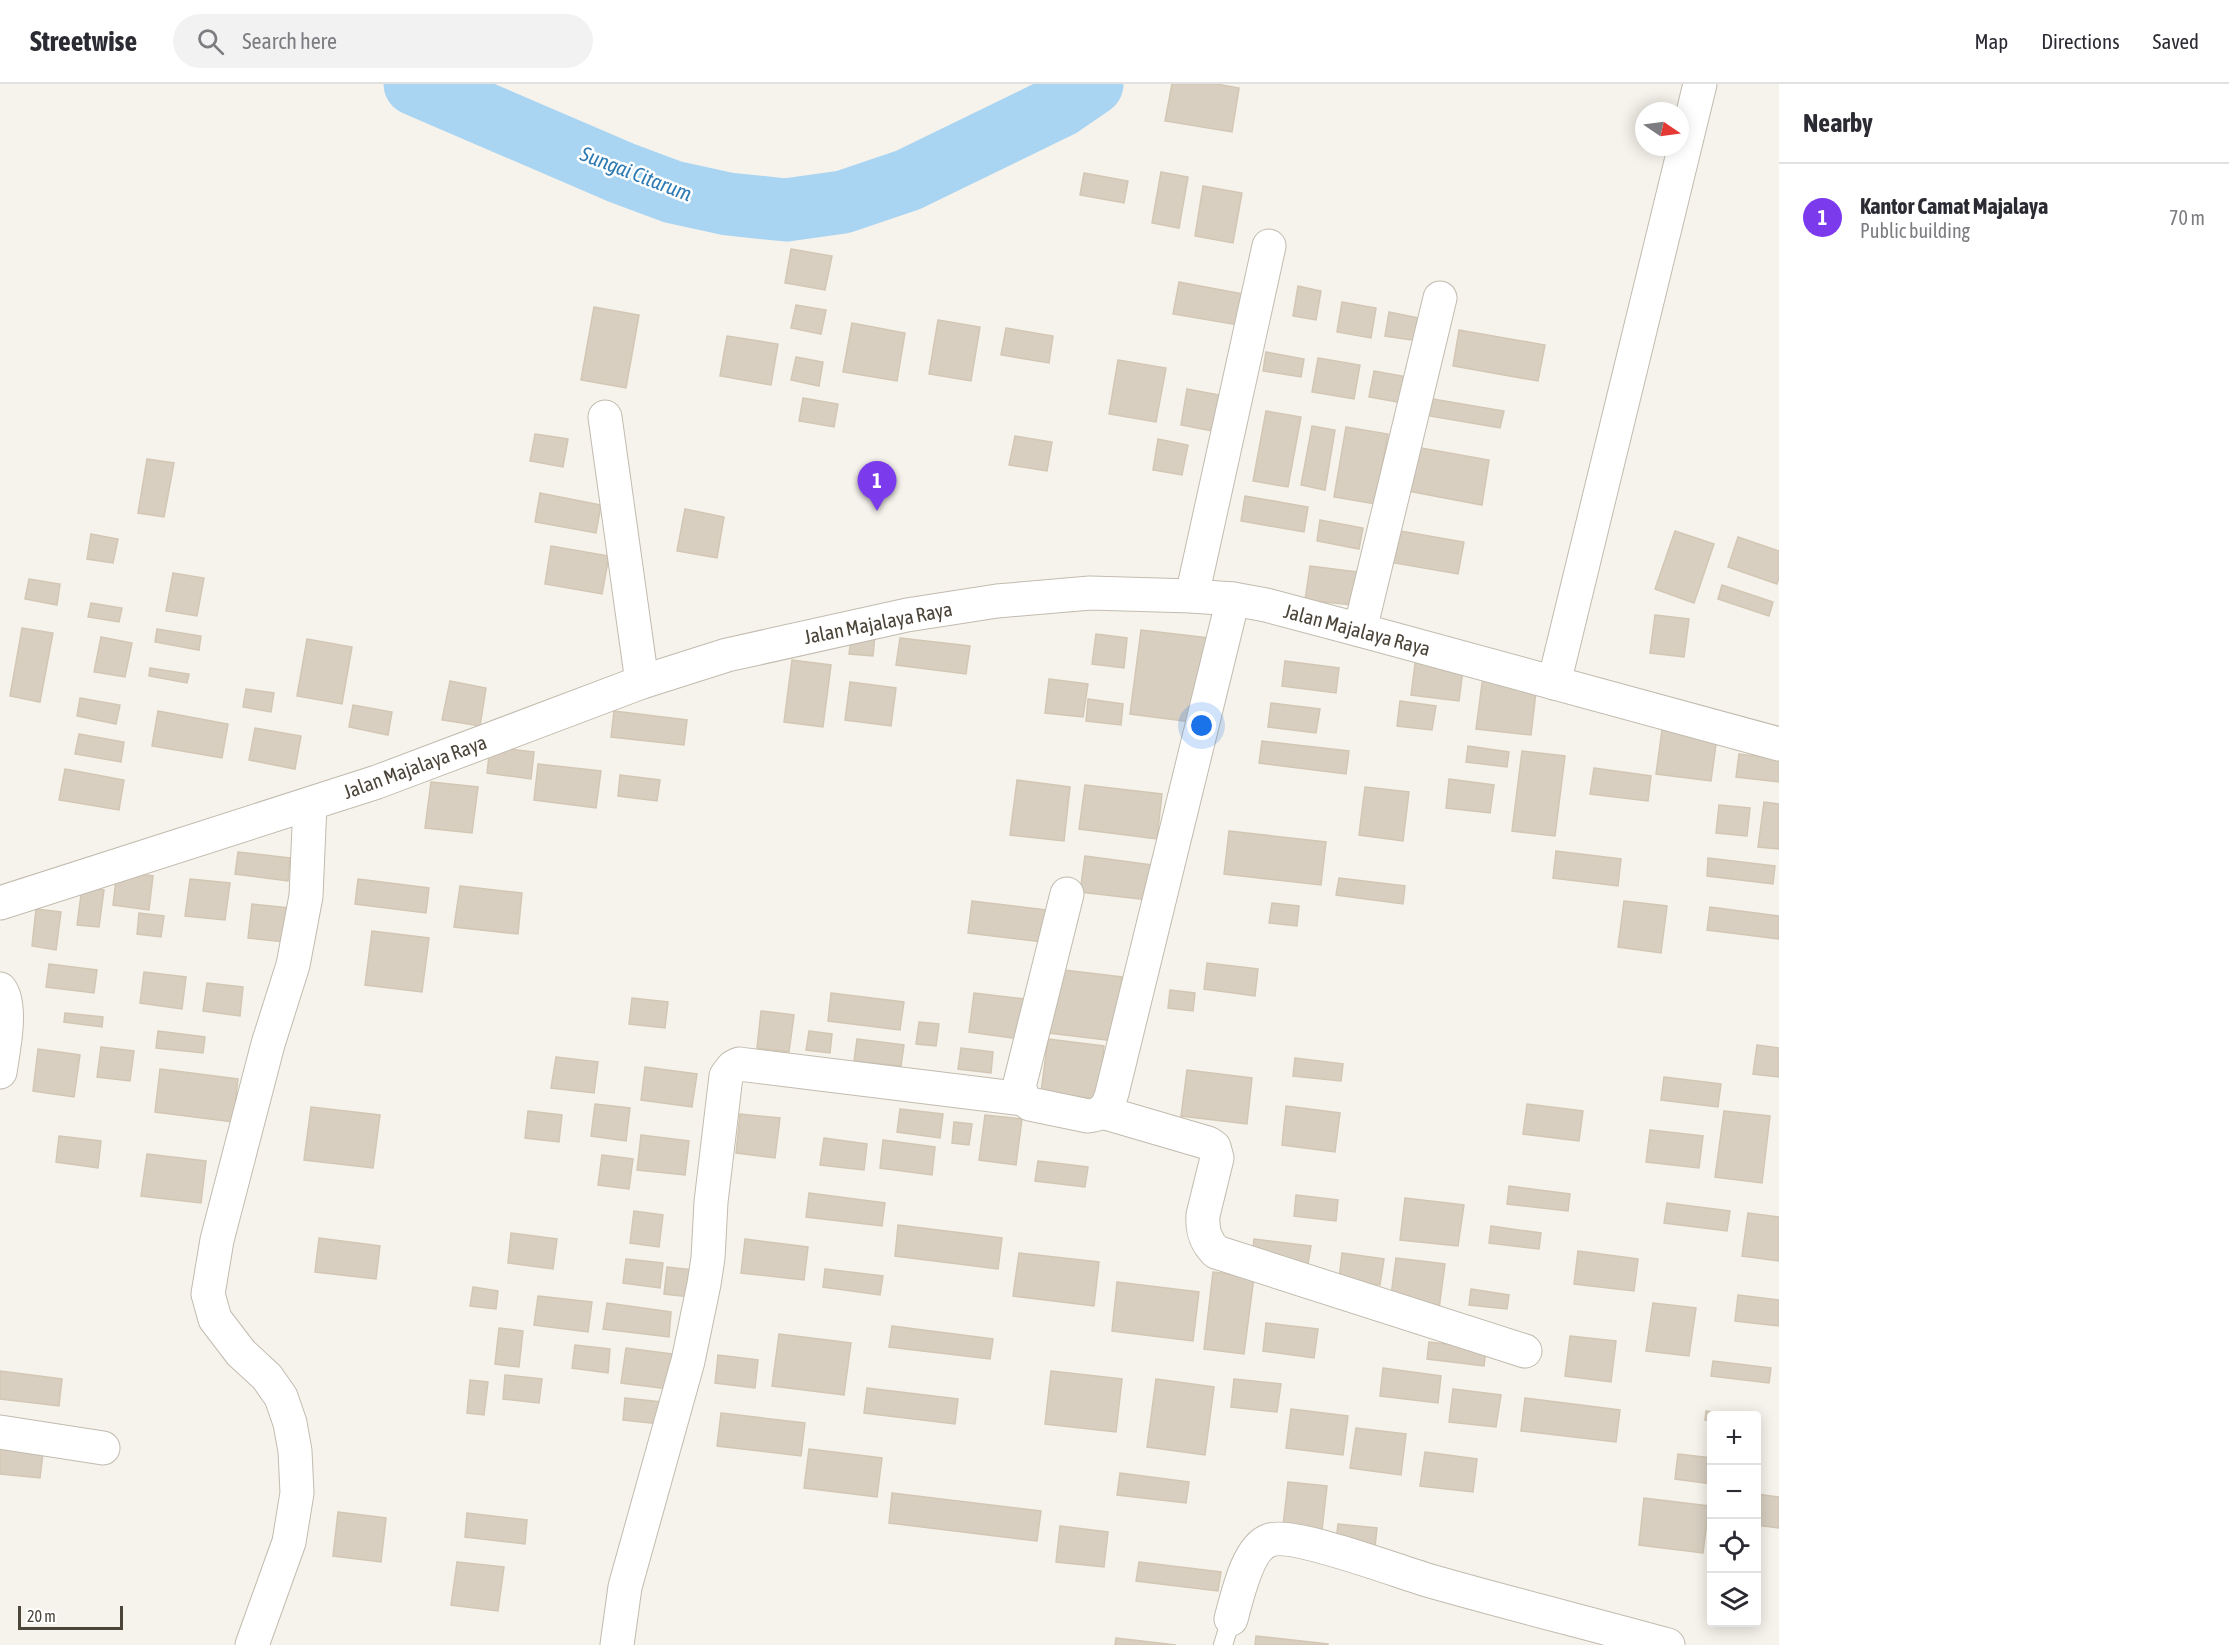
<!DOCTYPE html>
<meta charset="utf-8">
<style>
:root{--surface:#fff;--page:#f2f2f3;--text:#2b2b33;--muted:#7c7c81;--line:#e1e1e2;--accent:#7c3aed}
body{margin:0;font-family:"Asap Condensed",sans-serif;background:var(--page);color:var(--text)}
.controls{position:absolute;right:18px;bottom:18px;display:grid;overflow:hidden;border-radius:6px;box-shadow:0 3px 15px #0003}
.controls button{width:54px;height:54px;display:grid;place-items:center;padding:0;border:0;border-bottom:2px solid var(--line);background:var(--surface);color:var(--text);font:30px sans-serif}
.compass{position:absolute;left:1635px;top:18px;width:54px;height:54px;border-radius:50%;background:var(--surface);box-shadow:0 3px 15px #0003;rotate:103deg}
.scale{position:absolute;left:18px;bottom:15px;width:105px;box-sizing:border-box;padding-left:6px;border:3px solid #4b4439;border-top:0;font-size:16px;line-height:21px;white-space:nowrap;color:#4b4439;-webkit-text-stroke:4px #fff;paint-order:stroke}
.you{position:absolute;left:1202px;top:642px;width:21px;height:21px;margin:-15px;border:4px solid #fff;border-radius:50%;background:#1a73e8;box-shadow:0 0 0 9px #1a73e833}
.badge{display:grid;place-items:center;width:39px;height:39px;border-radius:50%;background:var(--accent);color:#fff;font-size:20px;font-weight:700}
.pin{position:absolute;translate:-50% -50px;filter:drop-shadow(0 2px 3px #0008)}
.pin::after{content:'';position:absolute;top:32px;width:21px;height:18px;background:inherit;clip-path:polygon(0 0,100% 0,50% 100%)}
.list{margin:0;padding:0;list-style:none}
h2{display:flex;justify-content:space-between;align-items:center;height:78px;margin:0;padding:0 24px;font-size:26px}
h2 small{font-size:20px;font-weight:400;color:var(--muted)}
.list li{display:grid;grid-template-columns:39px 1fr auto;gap:18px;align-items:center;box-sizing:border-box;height:108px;padding:0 24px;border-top:2px solid var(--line)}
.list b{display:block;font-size:22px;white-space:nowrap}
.list p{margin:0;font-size:20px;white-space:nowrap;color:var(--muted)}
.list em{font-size:20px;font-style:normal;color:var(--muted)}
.icon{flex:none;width:33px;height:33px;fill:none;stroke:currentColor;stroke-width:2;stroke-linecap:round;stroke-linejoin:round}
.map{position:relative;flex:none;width:1779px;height:1561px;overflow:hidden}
header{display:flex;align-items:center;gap:36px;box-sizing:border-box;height:84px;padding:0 30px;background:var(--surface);border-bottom:2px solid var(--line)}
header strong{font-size:28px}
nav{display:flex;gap:33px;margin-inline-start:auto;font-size:21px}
.search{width:420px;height:54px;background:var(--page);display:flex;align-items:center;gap:15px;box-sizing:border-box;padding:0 21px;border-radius:33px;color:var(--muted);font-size:22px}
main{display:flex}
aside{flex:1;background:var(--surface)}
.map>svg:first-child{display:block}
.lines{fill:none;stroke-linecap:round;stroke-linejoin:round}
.river{stroke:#a9d4f2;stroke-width:63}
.building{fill:#d8cfc1;stroke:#d3c7b4;stroke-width:1.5}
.service-casing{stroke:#c2bbae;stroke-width:20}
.minor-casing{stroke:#c2bbae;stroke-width:35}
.tertiary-casing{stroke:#c2bbae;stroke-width:35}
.service{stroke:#fff;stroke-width:18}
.minor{stroke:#fff;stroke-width:33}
.tertiary{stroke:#fff;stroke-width:33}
.labels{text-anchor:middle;stroke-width:5;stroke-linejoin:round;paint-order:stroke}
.street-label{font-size:20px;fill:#4b4439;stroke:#fff}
.water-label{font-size:21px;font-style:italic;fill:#2e7ab2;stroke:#fff}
</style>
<header>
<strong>Streetwise</strong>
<div class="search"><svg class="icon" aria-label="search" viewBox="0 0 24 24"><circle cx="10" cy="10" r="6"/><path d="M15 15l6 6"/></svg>Search here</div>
<nav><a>Map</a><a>Directions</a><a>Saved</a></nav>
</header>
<main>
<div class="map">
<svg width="1779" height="1561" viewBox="0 0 1779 1561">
<rect width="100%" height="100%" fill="#f6f3ec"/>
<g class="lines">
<polyline class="river" points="415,0 622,89 673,108 728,120 786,126 843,118 908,96 1060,22 1092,0"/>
</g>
<g class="building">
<polygon points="1172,0 1216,0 1239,4 1232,48 1165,37"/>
<polygon points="1161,88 1188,93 1179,144 1152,139"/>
<polygon points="1084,89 1128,97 1124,119 1080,111"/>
<polygon points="1203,102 1242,109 1233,159 1195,152"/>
<polygon points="791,165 832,172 825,206 785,199"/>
<polygon points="1179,198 1249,211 1244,242 1173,230"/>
<polygon points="1298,202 1321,207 1316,236 1293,232"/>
<polygon points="1342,218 1376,224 1371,254 1337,248"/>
<polygon points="796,221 826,226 821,250 791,244"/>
<polygon points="594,223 639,231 626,304 581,296"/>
<polygon points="1389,228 1429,236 1425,258 1385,252"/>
<polygon points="938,236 980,243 971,297 929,290"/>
<polygon points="852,239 905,249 897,297 843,288"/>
<polygon points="1006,244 1053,252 1049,279 1001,271"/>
<polygon points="1459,246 1545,261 1538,297 1453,282"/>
<polygon points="727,252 778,260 771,301 720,292"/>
<polygon points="1266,268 1304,275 1301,293 1263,287"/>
<polygon points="796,273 823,278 819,302 791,296"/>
<polygon points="1318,274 1360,281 1354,315 1312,308"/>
<polygon points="1118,276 1166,284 1156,338 1109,330"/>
<polygon points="1374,287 1413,294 1408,320 1369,313"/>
<polygon points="1187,305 1225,312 1218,348 1181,341"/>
<polygon points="803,314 838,320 834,343 799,337"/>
<polygon points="1427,314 1504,327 1500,344 1424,331"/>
<polygon points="1266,327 1301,333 1288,403 1253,397"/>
<polygon points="1312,342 1335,346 1325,406 1301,401"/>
<polygon points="1346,343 1388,350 1375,420 1334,413"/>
<polygon points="535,350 568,355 563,383 530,377"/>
<polygon points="1015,352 1052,358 1047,387 1009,381"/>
<polygon points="1158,355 1188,361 1182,391 1153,386"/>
<polygon points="1410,362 1489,376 1482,421 1402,406"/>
<polygon points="147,375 174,379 164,433 138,429"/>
<polygon points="540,409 601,421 596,449 535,438"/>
<polygon points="1245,412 1308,423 1304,448 1241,437"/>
<polygon points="685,425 724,433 717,474 677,467"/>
<polygon points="1320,436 1363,444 1359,465 1317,457"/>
<polygon points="1389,445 1464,458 1458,490 1383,477"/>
<polygon points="1675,447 1714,460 1694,519 1655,505"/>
<polygon points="91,450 118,455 113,479 87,475"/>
<polygon points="1738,453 1779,467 1779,493 1777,500 1728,483"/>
<polygon points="551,462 609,472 602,510 545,500"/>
<polygon points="1310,482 1357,488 1353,521 1305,516"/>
<polygon points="173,489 204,494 197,532 166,527"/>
<polygon points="29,495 60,500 57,521 25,515"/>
<polygon points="1722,501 1773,518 1769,532 1718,515"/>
<polygon points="91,519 122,524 119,538 88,533"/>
<polygon points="1655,531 1689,535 1684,573 1650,569"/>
<polygon points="22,544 53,549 40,618 10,612"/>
<polygon points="157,545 201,552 199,566 155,558"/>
<polygon points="1141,546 1209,554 1199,639 1130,630"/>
<polygon points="852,548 875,551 873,572 849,570"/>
<polygon points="1096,550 1127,554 1124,584 1092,580"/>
<polygon points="101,553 132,559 125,593 94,588"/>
<polygon points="900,554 970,562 966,590 896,581"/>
<polygon points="307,555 352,563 342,620 297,612"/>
<polygon points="1416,572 1464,578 1459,617 1411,611"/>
<polygon points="792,576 831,581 823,643 784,638"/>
<polygon points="1285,577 1339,584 1336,609 1282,602"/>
<polygon points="150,584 189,590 187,599 149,592"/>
<polygon points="1483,592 1537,599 1531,651 1476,645"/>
<polygon points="1049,595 1088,600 1083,633 1045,629"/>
<polygon points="450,597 486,604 480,642 442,636"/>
<polygon points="850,598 896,604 891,642 845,636"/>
<polygon points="246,605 274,609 271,628 243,623"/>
<polygon points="80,614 120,621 116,640 77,632"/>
<polygon points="1088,615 1123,620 1121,641 1086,637"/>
<polygon points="1400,617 1436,622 1432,646 1397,642"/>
<polygon points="1271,619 1320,625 1316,649 1268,643"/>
<polygon points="353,621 392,628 388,651 349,643"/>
<polygon points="158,627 228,640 222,674 152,662"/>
<polygon points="614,627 687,636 684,661 611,653"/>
<polygon points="255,644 301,652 295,685 249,676"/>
<polygon points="1662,646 1717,653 1711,697 1656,690"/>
<polygon points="79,650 124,658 121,678 75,670"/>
<polygon points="1262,657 1349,667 1346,690 1259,679"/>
<polygon points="1468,662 1509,668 1507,683 1466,678"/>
<polygon points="490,663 534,668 531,695 487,689"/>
<polygon points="1522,667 1565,672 1555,752 1512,747"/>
<polygon points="1739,670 1779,675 1779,698 1736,693"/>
<polygon points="538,680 601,687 596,724 534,716"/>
<polygon points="1594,684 1651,692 1648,717 1590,710"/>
<polygon points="65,685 124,696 119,726 59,716"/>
<polygon points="620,691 660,696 657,717 618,712"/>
<polygon points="1449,695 1494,701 1490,729 1446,724"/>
<polygon points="1017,696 1070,703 1064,757 1010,751"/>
<polygon points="431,698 478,703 472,749 425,744"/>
<polygon points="1085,701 1162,710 1157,755 1079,745"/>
<polygon points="1365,703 1409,708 1403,757 1359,751"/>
<polygon points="1764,718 1779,720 1779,765 1758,763"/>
<polygon points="1719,721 1750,724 1747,752 1716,749"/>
<polygon points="1229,747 1326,758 1321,801 1224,790"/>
<polygon points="1556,767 1621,775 1618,802 1553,794"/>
<polygon points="238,768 290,774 288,797 235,790"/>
<polygon points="1085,772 1152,781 1148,816 1080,808"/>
<polygon points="1708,774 1775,782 1773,800 1707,792"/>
<polygon points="117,787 153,792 149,826 113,821"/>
<polygon points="1339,794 1405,802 1403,820 1336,811"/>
<polygon points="190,795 230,799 225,836 185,832"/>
<polygon points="358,795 429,804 426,829 355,820"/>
<polygon points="460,802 522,809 518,850 454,843"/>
<polygon points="82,803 104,806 99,843 77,841"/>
<polygon points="972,817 1054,827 1050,859 968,849"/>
<polygon points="1624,817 1667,822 1661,869 1618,863"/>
<polygon points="1272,819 1299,822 1297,842 1269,839"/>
<polygon points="252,820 289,824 285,858 248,854"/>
<polygon points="1710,823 1779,832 1779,855 1707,846"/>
<polygon points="36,825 61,828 56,866 32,862"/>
<polygon points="139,829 164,832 161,853 137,850"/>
<polygon points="372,847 429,854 422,908 365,901"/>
<polygon points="1207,879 1258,885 1255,912 1204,905"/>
<polygon points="49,880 97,886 94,909 46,903"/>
<polygon points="1056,885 1122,893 1114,957 1049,949"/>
<polygon points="144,888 186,893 182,925 140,919"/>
<polygon points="207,899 243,903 240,932 203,927"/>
<polygon points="1170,906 1195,909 1193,927 1168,924"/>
<polygon points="831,909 904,918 900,946 828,937"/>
<polygon points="974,909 1025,915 1020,955 969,948"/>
<polygon points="632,914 668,918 665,944 629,940"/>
<polygon points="761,927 794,931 789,968 757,964"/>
<polygon points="65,929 103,933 102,943 64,938"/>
<polygon points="919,938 939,940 936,962 916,960"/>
<polygon points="158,947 205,953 203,969 156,964"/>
<polygon points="809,947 832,950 830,969 806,966"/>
<polygon points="857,955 904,961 901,982 854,977"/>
<polygon points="1048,955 1104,962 1098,1015 1041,1008"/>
<polygon points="1757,961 1779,964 1779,993 1753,990"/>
<polygon points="101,963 134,967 130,997 97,993"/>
<polygon points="961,964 993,968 991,989 958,985"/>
<polygon points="38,965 80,971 74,1013 33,1007"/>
<polygon points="556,973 598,978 594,1009 551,1004"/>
<polygon points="1295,974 1343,980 1341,997 1293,992"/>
<polygon points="645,983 697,990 692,1023 641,1016"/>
<polygon points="160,985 238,995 233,1038 155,1028"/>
<polygon points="1187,986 1252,994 1247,1040 1181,1032"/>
<polygon points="1664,993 1721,1000 1718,1023 1661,1016"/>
<polygon points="595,1020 630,1024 626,1057 591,1052"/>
<polygon points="1527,1020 1583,1027 1579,1057 1523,1050"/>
<polygon points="1286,1022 1340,1029 1335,1068 1282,1061"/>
<polygon points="311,1023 380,1031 373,1084 304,1076"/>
<polygon points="900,1025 943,1030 940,1054 897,1048"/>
<polygon points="528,1027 562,1031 559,1058 525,1054"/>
<polygon points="1724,1027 1770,1032 1762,1099 1715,1093"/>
<polygon points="740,1030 780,1034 775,1074 736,1069"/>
<polygon points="985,1031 1022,1035 1016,1081 979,1076"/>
<polygon points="954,1038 972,1040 969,1061 952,1059"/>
<polygon points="1650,1046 1703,1052 1699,1084 1646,1078"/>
<polygon points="641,1051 689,1057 685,1091 637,1086"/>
<polygon points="59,1052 101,1057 98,1084 56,1078"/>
<polygon points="824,1054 867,1060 864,1086 820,1081"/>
<polygon points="883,1056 935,1063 932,1091 880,1084"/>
<polygon points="147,1070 206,1077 201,1119 141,1112"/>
<polygon points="602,1071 633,1075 629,1105 598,1101"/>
<polygon points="1038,1077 1088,1083 1085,1103 1035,1097"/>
<polygon points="1509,1102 1570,1110 1568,1127 1507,1120"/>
<polygon points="809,1109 885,1119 882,1142 806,1133"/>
<polygon points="1296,1111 1338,1116 1336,1137 1294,1132"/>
<polygon points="1405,1114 1464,1121 1458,1162 1400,1156"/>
<polygon points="1667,1119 1730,1127 1727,1147 1664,1139"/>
<polygon points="634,1127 663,1131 659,1163 630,1159"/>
<polygon points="1748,1129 1779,1133 1779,1177 1742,1172"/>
<polygon points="898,1141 1002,1154 998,1185 895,1172"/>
<polygon points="1491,1142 1541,1149 1539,1165 1489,1159"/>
<polygon points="511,1149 557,1155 553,1185 508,1179"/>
<polygon points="319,1154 380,1162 376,1195 315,1188"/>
<polygon points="745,1155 808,1163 804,1196 741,1189"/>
<polygon points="1254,1155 1311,1162 1308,1180 1252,1173"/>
<polygon points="1578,1167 1638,1175 1634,1207 1574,1200"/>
<polygon points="1019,1169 1099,1178 1094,1222 1013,1212"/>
<polygon points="1342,1169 1384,1175 1380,1201 1339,1196"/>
<polygon points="1396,1174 1445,1180 1439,1225 1390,1219"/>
<polygon points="626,1175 663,1179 660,1204 623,1199"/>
<polygon points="667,1183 693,1186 690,1213 664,1210"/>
<polygon points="825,1185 883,1192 880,1211 823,1203"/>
<polygon points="1213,1188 1254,1193 1244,1270 1204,1265"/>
<polygon points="1117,1198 1199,1208 1193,1257 1112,1247"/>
<polygon points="473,1203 498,1207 496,1225 470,1222"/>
<polygon points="1471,1205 1509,1211 1507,1225 1469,1221"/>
<polygon points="1738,1211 1779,1216 1779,1242 1735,1237"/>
<polygon points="538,1212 592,1218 588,1248 534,1241"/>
<polygon points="607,1219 671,1228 669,1253 603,1245"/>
<polygon points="1653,1219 1696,1224 1689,1272 1646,1267"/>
<polygon points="1266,1239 1318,1245 1314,1274 1263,1267"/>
<polygon points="892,1242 993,1255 990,1275 889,1263"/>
<polygon points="499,1244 523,1247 519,1283 495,1280"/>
<polygon points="779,1250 851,1259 844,1311 772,1302"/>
<polygon points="1570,1252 1616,1257 1611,1298 1565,1292"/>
<polygon points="1429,1258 1486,1265 1484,1282 1427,1275"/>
<polygon points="575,1261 610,1265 608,1289 572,1284"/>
<polygon points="626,1264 672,1270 668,1305 621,1299"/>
<polygon points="718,1271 758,1276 755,1304 715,1299"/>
<polygon points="1713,1277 1771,1284 1769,1299 1711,1292"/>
<polygon points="1383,1284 1441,1292 1438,1319 1380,1312"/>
<polygon points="0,1287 62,1295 59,1322 0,1315"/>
<polygon points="1051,1287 1122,1295 1116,1348 1045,1340"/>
<polygon points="505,1291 542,1295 539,1319 503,1315"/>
<polygon points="1156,1295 1214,1303 1205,1371 1147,1363"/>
<polygon points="1234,1295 1281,1300 1277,1328 1231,1323"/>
<polygon points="470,1296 488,1298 484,1331 467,1329"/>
<polygon points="867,1304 958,1315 955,1340 864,1329"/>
<polygon points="1453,1305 1501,1311 1496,1343 1449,1338"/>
<polygon points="625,1314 662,1318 660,1340 623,1336"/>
<polygon points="1525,1314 1620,1326 1616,1358 1521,1347"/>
<polygon points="1291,1325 1348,1332 1343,1371 1286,1364"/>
<polygon points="1706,1327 1741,1332 1712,1332 1712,1337 1705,1336"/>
<polygon points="721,1329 805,1339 801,1372 717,1362"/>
<polygon points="1356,1344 1406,1350 1401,1391 1350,1384"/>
<polygon points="0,1364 43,1369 40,1394 0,1390"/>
<polygon points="809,1365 882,1374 877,1413 804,1404"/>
<polygon points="1425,1368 1477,1375 1473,1408 1420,1402"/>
<polygon points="1678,1370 1712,1374 1712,1400 1675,1395"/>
<polygon points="1120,1389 1189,1398 1186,1419 1117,1411"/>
<polygon points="1288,1398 1327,1402 1322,1446 1283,1442"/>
<polygon points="892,1409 1041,1427 1037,1457 889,1439"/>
<polygon points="1756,1410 1779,1413 1779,1444 1756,1441"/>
<polygon points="1644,1414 1709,1422 1703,1469 1639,1461"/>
<polygon points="338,1428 386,1434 381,1478 333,1472"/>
<polygon points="467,1429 527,1436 525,1460 465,1453"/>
<polygon points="1338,1440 1377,1444 1375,1463 1336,1458"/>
<polygon points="1060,1442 1108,1448 1104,1483 1056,1478"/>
<polygon points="457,1478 504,1483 498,1527 451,1521"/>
<polygon points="1139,1478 1221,1488 1218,1507 1136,1497"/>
<polygon points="1256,1552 1328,1560 1328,1561 1255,1561"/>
<polygon points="1116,1554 1176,1561 1115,1561"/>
</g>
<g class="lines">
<g class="service-casing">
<polyline id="service" points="1223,1561 1231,1535"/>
</g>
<g class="minor-casing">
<g id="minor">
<polyline points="605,333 642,598"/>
<polyline points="1192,512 1269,162"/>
<polyline points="1360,546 1440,214"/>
<polyline points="1554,599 1700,0"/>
<path d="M1067,810L1019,1003L1024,1015L1030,1020L1088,1032C1103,1031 1108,1023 1112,1009L1233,515"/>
<path d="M0,905C13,921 3,968 0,988"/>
<path d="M1102,1028L1208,1059L1214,1063L1217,1074L1203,1131C1202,1146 1205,1157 1216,1168L1525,1267"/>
<polyline points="0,1348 103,1364"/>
<path d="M1231,1535C1237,1514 1247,1463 1270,1456C1294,1448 1397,1487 1427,1496C1507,1519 1588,1539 1668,1561"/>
<polyline points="252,1561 289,1458 297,1409 295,1367 290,1339 281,1313 267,1293 241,1269 215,1235 208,1210 217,1156 268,960 293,881 306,812 310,720"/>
<polyline points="617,1561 625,1503 688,1277 704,1200 708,1174 711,1118 726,992 733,983 739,980 1024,1015"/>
</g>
</g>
<g class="tertiary-casing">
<polyline id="tertiary" points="0,819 377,698 642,598 727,571 907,531 997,517 1090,509 1192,512 1233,515 1266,521 1360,546 1779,660"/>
</g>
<use href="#service" class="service"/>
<use href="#minor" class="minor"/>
<use href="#tertiary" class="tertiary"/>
</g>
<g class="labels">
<g class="street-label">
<text transform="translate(878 539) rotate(-11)" y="7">Jalan Majalaya Raya</text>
<text transform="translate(1357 546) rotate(15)" y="7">Jalan Majalaya Raya</text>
<text transform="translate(415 683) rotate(-20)" y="7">Jalan Majalaya Raya</text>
</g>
<g class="water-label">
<text transform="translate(636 90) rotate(21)" y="7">Sungai Citarum</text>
</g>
</g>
</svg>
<div class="controls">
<button>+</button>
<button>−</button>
<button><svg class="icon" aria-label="locate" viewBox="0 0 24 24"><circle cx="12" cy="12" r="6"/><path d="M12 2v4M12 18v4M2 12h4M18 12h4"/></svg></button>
<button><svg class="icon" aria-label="layers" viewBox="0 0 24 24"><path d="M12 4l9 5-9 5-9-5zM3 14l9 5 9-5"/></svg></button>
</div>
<svg class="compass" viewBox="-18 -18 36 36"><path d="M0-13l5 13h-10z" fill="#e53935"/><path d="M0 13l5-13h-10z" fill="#7c7c81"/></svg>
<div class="scale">20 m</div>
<div class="you"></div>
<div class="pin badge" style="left:877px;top:427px">1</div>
</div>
<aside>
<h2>Nearby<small></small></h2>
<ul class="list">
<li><span class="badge">1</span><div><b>Kantor Camat Majalaya</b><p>Public building</p></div><em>70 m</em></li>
</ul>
</aside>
</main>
